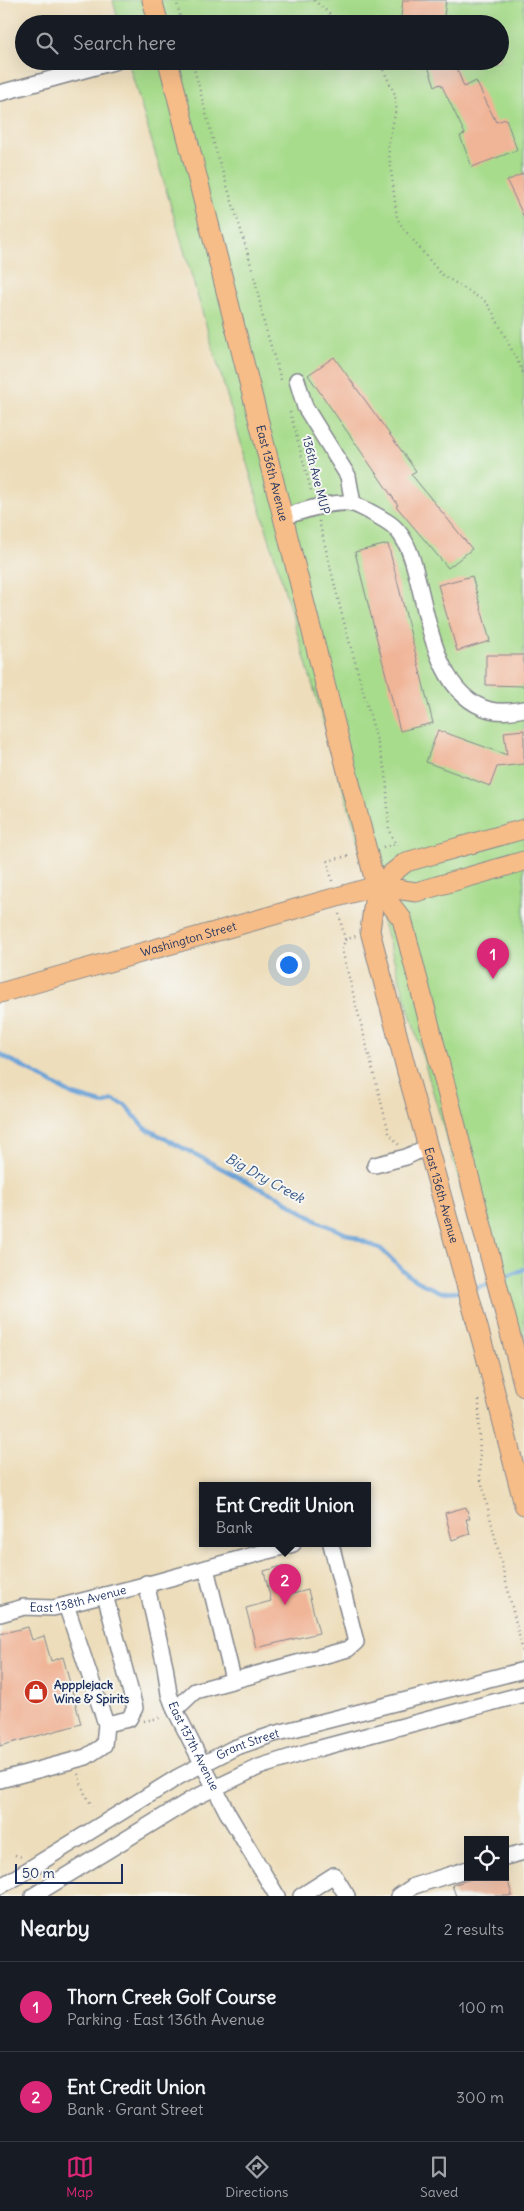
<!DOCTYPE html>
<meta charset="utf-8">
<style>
:root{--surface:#171b24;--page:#20242c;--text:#f1f3f6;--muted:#9ea1a6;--line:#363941;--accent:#db2777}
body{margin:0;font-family:Delius,sans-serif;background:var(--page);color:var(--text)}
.controls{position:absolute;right:15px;bottom:15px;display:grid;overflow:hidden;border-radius:0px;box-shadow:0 5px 20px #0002}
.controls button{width:45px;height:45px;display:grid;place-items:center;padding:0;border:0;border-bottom:1px solid var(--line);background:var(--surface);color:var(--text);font:25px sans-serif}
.scale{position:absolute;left:15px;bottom:12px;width:108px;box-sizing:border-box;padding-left:5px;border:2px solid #1b2f5e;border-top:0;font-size:14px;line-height:18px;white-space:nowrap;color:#1b2f5e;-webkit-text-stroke:4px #f6f6f2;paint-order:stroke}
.you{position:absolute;left:288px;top:964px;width:18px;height:18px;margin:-12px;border:4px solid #fff;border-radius:50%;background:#1a73e8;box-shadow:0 0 0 8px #1a73e833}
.badge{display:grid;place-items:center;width:32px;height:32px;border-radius:50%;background:var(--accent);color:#fff;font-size:16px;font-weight:700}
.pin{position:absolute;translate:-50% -41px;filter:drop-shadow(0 1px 2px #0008)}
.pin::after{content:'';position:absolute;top:26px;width:18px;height:15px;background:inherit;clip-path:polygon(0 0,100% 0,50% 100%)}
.popup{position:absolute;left:199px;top:1482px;width:172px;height:65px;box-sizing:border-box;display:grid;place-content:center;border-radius:0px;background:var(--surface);filter:drop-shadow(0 1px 4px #0005);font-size:16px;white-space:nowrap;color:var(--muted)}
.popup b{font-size:19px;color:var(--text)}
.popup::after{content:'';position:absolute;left:50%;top:100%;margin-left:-10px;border:10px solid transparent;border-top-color:var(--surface)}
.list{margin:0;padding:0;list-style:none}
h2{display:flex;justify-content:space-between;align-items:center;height:65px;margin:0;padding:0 20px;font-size:21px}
h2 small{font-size:16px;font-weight:400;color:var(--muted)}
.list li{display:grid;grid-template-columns:32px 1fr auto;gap:15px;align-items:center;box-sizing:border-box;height:90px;padding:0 20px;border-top:1px solid var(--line)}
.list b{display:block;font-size:19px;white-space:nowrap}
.list p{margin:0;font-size:16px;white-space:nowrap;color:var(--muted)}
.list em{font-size:16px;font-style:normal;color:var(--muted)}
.icon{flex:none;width:28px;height:28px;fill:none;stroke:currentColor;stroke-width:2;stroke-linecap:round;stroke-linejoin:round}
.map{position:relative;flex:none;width:524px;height:1896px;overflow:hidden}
.search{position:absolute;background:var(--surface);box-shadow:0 5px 20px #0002;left:15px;right:15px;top:15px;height:55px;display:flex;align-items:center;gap:12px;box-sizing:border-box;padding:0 18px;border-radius:28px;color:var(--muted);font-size:19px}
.sheet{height:245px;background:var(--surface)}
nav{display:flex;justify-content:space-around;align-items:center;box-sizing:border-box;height:70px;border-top:1px solid var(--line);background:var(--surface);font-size:14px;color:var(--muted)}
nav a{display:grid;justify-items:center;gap:2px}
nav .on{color:var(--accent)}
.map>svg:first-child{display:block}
.green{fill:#a7dc8c;stroke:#618675}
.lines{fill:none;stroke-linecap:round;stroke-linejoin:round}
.stream{stroke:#69a1d7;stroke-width:4.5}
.building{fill:#f0b497}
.minor-casing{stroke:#84868c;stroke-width:18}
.major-casing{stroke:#84868c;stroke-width:21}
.path{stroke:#84868c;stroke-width:2.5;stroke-dasharray:1 4;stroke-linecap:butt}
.minor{stroke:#fff;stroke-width:15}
.major{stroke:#f7bd88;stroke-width:19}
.labels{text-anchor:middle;stroke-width:4;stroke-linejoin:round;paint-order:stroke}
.street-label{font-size:12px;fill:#1b2f5e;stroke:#f6f6f2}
.poi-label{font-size:12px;font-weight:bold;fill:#1b2f5e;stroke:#f6f6f2;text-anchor:start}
.water-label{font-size:14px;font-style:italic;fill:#365788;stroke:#f6f6f2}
</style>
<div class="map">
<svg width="524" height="1896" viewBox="0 0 524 1896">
<rect width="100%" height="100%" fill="#f6f6f2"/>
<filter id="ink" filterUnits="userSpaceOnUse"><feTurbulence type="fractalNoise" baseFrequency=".02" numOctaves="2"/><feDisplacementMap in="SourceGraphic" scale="10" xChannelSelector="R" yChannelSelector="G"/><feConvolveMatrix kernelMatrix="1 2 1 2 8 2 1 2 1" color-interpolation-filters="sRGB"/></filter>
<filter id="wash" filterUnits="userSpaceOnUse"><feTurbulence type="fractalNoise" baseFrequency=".0096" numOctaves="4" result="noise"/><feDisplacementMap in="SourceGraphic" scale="20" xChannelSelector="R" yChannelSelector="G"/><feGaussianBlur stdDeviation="1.12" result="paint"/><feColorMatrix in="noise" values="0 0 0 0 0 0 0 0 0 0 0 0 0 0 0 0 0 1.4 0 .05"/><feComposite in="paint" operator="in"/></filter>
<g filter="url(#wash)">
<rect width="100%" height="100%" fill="#edddba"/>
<polygon class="green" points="113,0 524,0 524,1341 465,1200 128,61 500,61 500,24 119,24"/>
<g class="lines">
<g class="stream">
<polyline points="0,1054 73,1095 104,1104 113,1100 125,1105 145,1128 257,1187 278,1196 317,1221 381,1249 409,1276 423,1284 441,1292 464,1291"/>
<polyline points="500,1280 524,1269"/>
<polyline points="472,1289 493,1283"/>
</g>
</g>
<g id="blocks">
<g class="building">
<polygon points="403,0 446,0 443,24 400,24"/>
<polygon points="426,61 454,61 464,87 476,81 496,122 506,119 517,150 472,167 460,136 465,134 441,84 435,86"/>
<polygon points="524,173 524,217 507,181"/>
<polygon points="334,357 416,471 411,474 472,549 448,568 396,506 398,505 308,375"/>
<polygon points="388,544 433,723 400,731 355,552"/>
<polygon points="472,576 490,641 457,651 438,585"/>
<polygon points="486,655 524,655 524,686 486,685"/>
<polygon points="438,730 507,755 504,732 524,730 524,764 497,767 490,786 426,762"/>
<polygon points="466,1507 470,1519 466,1519 470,1534 452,1540 445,1513"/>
<polygon points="282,1566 289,1595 308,1590 319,1633 256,1648 246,1608 271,1601 264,1571"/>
<polygon points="28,1627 32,1640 44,1636 51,1661 63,1657 81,1724 0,1746 0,1634"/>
<polygon points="477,1877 507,1877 512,1896 456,1896 452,1885"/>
</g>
</g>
</g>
<g filter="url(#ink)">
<use href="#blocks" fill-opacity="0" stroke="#84868c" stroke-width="1"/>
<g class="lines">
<g class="minor-casing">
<g id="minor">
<polyline points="0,93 117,61"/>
<polyline points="297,380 305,407 348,476 353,504"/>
<path d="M283,517C300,512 336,499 353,504C362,507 386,520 393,526C407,538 413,560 417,577C429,621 437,696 490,710C501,713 513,711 524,709"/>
<polyline points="375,1165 406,1157 429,1146"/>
<polyline points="206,1568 233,1679"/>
<path id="s1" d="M146,1583L165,1666L169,1694L175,1710L227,1812L277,1896"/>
<polyline points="105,1595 135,1708 129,1719 106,1724"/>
<path id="s2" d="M0,1614L24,1607L53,1608L66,1605L156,1582L293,1544"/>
<polyline points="175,1710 195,1691 348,1649 356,1642 331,1544"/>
<polyline points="0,1780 86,1757 104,1745 106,1724 66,1605"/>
<polyline points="505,1857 524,1852"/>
<path id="s3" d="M0,1886L10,1881L178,1777L234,1748L274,1734L524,1670"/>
<polyline points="33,1896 192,1799 259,1767 313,1750 524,1694"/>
<polyline points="301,1896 334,1875 347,1896"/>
<polyline points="399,1896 414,1886 468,1869"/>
</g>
</g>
<g class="major-casing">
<g id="major">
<polyline points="152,0 159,24"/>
<path id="s4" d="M168,61L376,886L370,931L407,1072L484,1349L524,1505"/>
<polyline points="376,886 402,919 524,1387"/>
<polyline points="376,886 416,892 524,861"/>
<path id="s5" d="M0,993L376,886L406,862L524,829"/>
</g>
</g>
<g class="path">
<polyline points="176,0 182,24"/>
<polyline points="314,0 341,24"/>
<polyline points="192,61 216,151 240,227 255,279 264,323 282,383"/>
<polyline points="379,61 394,92 397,105 388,146 397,218 403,228 441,274 486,302 492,311 524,374"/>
<polyline points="290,412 312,494"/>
<polyline points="319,521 342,615 386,773 389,831 399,849"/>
<polyline points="383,847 396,844"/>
<polyline points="332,881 328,861 351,855"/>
<polyline points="339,914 345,940 342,950 389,1133 399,1145"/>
<polyline points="345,940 356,936"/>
<polyline points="479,1400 480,1476 524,1656"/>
<polyline points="144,1721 163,1717"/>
<polyline points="78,1774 84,1792 92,1806"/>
<polyline points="15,1855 22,1857"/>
</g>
<use href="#minor" class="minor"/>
<use href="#major" class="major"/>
</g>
</g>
<defs>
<g id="shop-disc" transform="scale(1.25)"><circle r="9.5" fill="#c8321e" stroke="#f6f6f2"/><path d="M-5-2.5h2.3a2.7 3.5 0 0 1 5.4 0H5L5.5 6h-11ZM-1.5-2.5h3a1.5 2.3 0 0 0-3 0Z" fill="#fff"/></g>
</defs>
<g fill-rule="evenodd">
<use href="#shop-disc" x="36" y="1692"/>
</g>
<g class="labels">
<g class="street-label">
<text dy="4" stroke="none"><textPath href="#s4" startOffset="425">East 136th Avenue</textPath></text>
<text transform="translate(316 475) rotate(76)" y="4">136th Ave MUP</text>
<text dy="4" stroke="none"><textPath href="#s5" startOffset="196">Washington Street</textPath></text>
<text dy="4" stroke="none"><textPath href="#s4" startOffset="1170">East 136th Avenue</textPath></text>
<text dy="4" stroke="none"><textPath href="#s2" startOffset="80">East 138th Avenue</textPath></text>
<text dy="4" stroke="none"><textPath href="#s3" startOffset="286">Grant Street</textPath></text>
<text dy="4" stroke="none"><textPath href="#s1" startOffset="171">East 137th Avenue</textPath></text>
</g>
<g class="poi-label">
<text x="54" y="1689">Appplejack<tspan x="54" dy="14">Wine &amp; Spirits</tspan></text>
</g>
<g class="water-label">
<text transform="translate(265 1178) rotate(29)" y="5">Big Dry Creek</text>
</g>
</g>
</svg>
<div class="controls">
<button><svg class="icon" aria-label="locate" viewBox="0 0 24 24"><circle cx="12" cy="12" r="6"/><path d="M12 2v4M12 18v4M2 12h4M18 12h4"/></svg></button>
</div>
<div class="scale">50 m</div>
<div class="you"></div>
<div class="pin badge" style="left:493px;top:979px">1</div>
<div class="pin badge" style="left:285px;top:1605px">2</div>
<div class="popup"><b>Ent Credit Union</b>Bank</div>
<div class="search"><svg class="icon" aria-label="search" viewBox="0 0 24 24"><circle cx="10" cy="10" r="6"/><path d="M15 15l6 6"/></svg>Search here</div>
</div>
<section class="sheet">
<h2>Nearby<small>2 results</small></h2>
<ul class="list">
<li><span class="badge">1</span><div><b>Thorn Creek Golf Course</b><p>Parking · East 136th Avenue</p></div><em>100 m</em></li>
<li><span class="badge">2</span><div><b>Ent Credit Union</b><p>Bank · Grant Street</p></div><em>300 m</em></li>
</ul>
</section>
<nav>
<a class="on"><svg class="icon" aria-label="map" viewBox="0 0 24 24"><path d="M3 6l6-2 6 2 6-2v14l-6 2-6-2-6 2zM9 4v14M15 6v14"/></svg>Map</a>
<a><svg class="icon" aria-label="directions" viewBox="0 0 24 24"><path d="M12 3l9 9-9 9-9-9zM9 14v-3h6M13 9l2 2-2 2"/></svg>Directions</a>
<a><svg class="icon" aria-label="saved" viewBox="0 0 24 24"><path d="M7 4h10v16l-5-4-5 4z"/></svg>Saved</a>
</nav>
